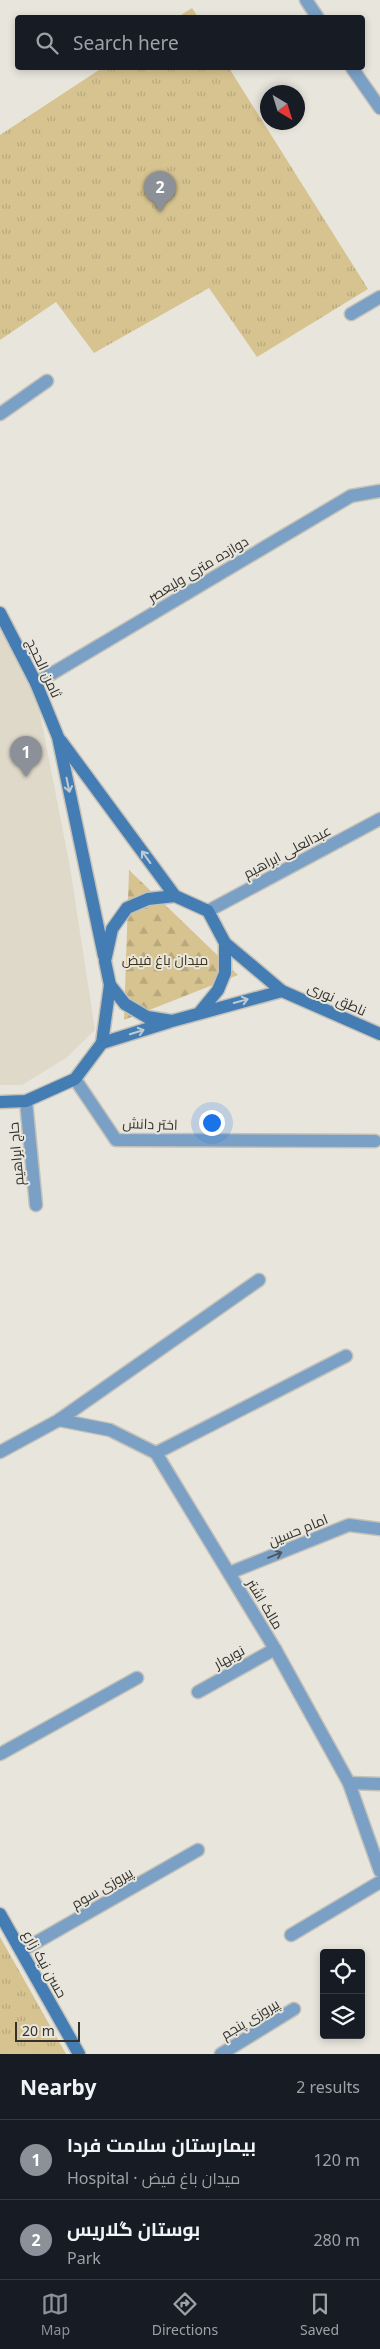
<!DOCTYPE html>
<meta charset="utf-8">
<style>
:root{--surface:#171b24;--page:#242831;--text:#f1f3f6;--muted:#9ea1a6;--line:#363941;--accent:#8c9099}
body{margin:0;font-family:"Noto Sans",Cairo,sans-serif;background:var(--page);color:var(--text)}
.controls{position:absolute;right:15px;bottom:15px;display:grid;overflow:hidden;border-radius:5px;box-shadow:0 2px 8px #0003}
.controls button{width:45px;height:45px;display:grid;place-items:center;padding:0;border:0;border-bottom:1px solid var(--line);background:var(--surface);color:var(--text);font:25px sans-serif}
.compass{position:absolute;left:260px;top:85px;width:45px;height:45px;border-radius:50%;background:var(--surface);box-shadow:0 2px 8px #0003;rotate:142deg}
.scale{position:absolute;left:15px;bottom:12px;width:65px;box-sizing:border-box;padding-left:5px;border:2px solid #34322f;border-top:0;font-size:14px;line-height:18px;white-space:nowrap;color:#34322f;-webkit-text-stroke:4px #e8e5dc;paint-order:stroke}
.you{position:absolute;left:211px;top:1122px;width:18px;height:18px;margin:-12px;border:4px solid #fff;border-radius:50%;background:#1a73e8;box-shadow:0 0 0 8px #1a73e833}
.badge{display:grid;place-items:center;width:32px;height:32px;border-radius:50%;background:var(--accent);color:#fff;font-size:16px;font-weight:700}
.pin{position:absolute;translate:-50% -41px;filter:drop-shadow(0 1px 2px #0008)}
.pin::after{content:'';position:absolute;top:26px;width:18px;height:15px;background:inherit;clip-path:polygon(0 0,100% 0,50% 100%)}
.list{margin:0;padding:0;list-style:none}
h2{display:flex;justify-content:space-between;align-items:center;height:65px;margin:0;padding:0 20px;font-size:21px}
h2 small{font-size:16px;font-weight:400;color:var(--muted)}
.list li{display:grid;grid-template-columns:32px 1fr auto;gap:15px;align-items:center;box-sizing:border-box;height:80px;padding:0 20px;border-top:1px solid var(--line)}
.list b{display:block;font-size:19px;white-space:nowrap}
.list p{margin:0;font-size:16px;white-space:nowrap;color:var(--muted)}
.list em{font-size:16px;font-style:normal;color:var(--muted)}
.icon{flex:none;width:28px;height:28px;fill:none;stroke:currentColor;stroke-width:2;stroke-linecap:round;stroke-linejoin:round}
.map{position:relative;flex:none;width:380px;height:2054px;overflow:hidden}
.search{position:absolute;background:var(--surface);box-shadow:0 2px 8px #0003;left:15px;right:15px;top:15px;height:55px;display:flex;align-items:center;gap:12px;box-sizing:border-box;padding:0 18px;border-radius:5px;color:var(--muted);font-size:19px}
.sheet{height:225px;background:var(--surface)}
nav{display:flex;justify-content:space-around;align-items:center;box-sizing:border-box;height:70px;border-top:1px solid var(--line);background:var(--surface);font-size:14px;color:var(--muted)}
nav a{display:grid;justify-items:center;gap:2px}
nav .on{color:var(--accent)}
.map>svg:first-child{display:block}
.built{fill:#dfd9ca}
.forest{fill:url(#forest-firs)}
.park{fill:url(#park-tufts)}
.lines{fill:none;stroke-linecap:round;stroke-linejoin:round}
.street-casing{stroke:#c4c1b9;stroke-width:15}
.secondary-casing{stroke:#c4c1b9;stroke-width:15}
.street{stroke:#7ba0c5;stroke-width:12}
.secondary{stroke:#447db3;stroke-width:12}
.oneway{stroke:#bfcbd2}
.oneway2{stroke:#4d5864}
.labels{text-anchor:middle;stroke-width:4;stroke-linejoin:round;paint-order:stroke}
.street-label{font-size:14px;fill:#34322f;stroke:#e8e5dc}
.park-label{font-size:14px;fill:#3f3416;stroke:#e8e5dc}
</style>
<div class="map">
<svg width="380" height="2054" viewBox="0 0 380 2054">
<defs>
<pattern id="forest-firs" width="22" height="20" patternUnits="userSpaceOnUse" patternTransform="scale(1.25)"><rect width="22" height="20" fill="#d6c390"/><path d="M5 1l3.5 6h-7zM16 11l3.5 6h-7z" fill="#b8a87c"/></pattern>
<pattern id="park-tufts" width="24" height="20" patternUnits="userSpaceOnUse" patternTransform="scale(1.25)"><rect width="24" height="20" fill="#d6c390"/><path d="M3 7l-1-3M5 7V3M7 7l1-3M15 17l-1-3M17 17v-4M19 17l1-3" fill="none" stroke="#b8a87c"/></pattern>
</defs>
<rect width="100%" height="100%" fill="#e8e5dc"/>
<polygon class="built" points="0,632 6,637 35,688 70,867 95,1030 66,1058 22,1085 0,1085"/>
<polygon class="forest" points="129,870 238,975 124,1020"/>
<g class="park">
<polygon points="192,8 198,17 178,17"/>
<polygon points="102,68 229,68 368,289 257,357 209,288 94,353 56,302 0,340 0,135"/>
<polygon points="0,1937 66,2054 0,2054"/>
</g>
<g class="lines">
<g class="street-casing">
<g id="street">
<polyline points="306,0 318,18"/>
<polyline points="352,68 380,108"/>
<polyline points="351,314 380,297"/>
<polyline points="0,414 47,381"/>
<polyline points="36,683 351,496 380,491"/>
<polyline points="208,911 380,819"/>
<polyline points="75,1079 116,1140 375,1141"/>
<polyline points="26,1101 36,1205"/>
<polyline points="59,1420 110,1430 156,1453 275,1649 349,1783 380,1871"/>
<polyline points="0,1452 59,1420 259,1280"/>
<polyline points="156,1453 346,1356"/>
<polyline points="229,1573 349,1525 380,1529"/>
<polyline points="198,1692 275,1649"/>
<polyline points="0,1754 137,1678"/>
<polyline points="349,1783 380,1784"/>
<polyline points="291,1935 380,1882"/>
<polyline points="21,1951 198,1850"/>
<polyline points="221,2054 294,2009"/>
</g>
</g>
<g class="secondary-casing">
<g id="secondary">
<polyline points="0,613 36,683 58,737 104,956"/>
<polyline points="61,741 175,896"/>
<polyline points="225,943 282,991 380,1034"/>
<polyline points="200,1012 218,990 225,973 225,943 208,911 175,896 148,899 127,908 112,929 105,961 110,985 125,1004 147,1017 172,1021 282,991"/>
<polyline points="102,1043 169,1022"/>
<polyline points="0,1102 26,1101 75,1079 102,1043 110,985"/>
<polyline points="0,1914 79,2054"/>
</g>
</g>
<use href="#street" class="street"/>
<use href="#secondary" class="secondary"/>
</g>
<defs><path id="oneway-shaft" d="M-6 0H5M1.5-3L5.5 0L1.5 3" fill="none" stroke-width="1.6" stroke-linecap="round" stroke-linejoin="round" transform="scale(1.25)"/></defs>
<g class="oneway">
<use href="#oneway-shaft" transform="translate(68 785) rotate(78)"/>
<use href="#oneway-shaft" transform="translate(146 857) rotate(-126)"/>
<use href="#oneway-shaft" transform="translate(241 1001) rotate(-15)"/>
<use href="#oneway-shaft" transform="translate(137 1032) rotate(-17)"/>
</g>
<use class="oneway2" href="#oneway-shaft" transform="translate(275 1555) rotate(-22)"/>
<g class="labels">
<g class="street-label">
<text transform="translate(198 569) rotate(-31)" y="5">دوازده متری ولیعصر</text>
<text transform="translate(44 668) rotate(65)" y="5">ثامن الحجج</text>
<text transform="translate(287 852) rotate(-28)" y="5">عبدالعلی ابراهیم</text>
<text transform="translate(337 999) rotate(24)" y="5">ناطق نوری</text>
<text transform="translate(150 1124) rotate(2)" y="5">اختر دانش</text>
<text transform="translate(16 1154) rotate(-95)" y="5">حاج ابراهیم</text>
<text transform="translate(298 1530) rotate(-22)" y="5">امام حسین</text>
<text transform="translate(265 1604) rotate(59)" y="5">مالک اشتر</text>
<text transform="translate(229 1657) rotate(-29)" y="5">نوبهار</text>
<text transform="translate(102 1888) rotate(-30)" y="5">پیروزی سوم</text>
<text transform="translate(45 1964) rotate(61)" y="5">حسن نیک زارع</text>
<text transform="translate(250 2019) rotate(-31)" y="5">پیروزی پنجم</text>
</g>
<g class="park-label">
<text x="165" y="965">میدان باغ فیض</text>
</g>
</g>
</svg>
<div class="controls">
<button><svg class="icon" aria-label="locate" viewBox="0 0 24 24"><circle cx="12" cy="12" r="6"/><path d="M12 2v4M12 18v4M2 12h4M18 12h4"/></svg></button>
<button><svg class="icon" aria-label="layers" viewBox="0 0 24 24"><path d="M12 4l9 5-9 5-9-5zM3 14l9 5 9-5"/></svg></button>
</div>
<svg class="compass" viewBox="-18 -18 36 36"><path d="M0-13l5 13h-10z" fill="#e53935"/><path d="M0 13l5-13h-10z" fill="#9ea1a6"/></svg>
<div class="scale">20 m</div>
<div class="you"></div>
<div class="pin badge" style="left:26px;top:777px">1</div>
<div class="pin badge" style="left:160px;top:212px">2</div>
<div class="search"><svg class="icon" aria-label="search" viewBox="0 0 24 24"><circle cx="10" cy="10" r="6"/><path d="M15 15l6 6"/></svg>Search here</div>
</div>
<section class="sheet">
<h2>Nearby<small>2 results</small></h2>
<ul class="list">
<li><span class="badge">1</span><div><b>بیمارستان سلامت فردا</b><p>Hospital · میدان باغ فیض</p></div><em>120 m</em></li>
<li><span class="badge">2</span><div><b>بوستان گلاریس</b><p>Park</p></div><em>280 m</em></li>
</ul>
</section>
<nav>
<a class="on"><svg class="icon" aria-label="map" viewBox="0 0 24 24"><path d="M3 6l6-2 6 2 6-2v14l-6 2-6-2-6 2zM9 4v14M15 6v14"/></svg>Map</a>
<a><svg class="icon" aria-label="directions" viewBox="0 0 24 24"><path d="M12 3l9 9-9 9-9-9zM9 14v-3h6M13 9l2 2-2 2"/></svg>Directions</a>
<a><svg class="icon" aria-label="saved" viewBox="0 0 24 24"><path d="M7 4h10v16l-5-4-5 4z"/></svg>Saved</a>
</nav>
